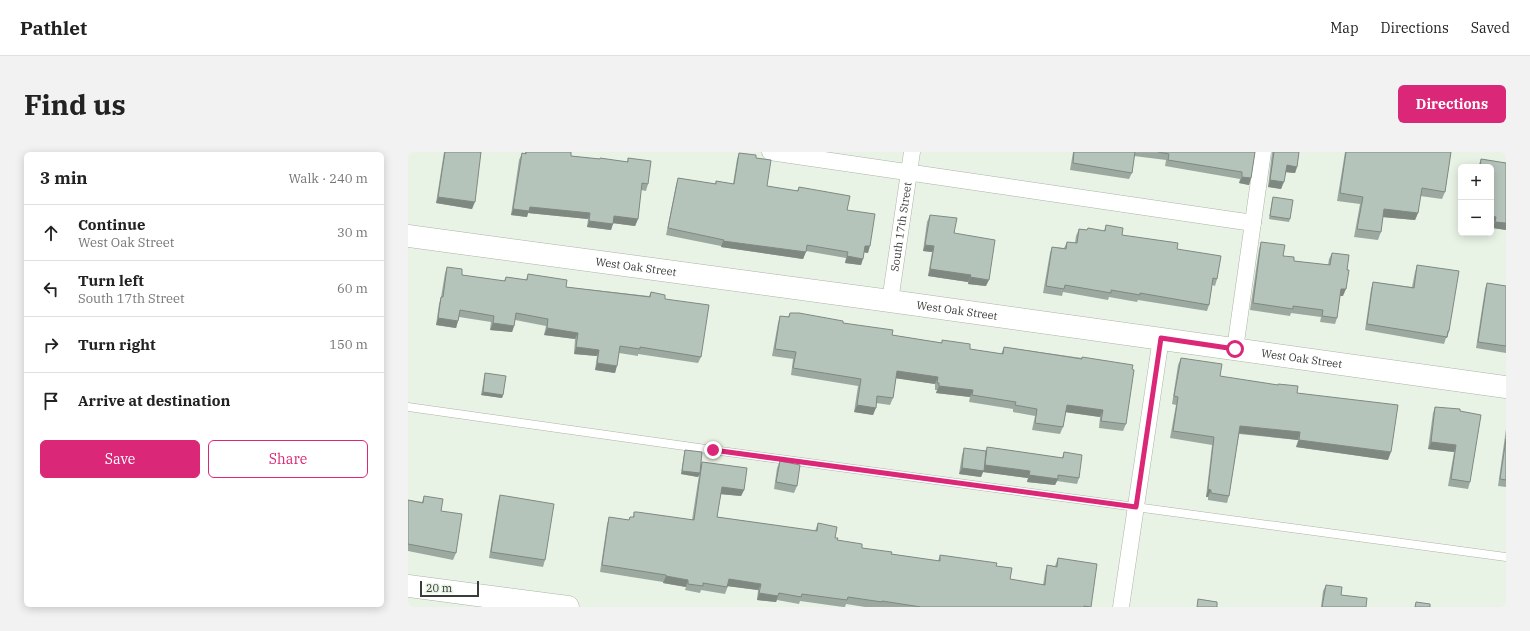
<!DOCTYPE html>
<meta charset="utf-8">
<style>
:root{--surface:#fff;--page:#f2f2f2;--text:#222;--muted:#767676;--line:#e0e0e0;--accent:#db2777}
body{margin:0;font-family:"IBM Plex Serif",serif;background:var(--page);color:var(--text)}
.controls{position:absolute;right:12px;top:12px;display:grid;overflow:hidden;border-radius:6px;box-shadow:0 2px 10px #0003}
.controls button{width:36px;height:36px;display:grid;place-items:center;padding:0;border:0;border-bottom:1px solid var(--line);background:var(--surface);color:var(--text);font:20px sans-serif}
.scale{position:absolute;left:12px;bottom:10px;width:59px;box-sizing:border-box;padding-left:4px;border:2px solid #393d38;border-top:0;font-size:11px;line-height:14px;white-space:nowrap;color:#393d38;-webkit-text-stroke:3px #e9f3e5;paint-order:stroke}
.stop{position:absolute;width:12px;height:12px;margin:-9px;border:3px solid #db2777;border-radius:50%;background:#fff}
.stop.end{background:#db2777;border-color:#fff;box-shadow:0 1px 4px #0008}
.list{margin:0;padding:0;list-style:none}
h2{display:flex;justify-content:space-between;align-items:center;height:52px;margin:0;padding:0 16px;font-size:17px}
h2 small{font-size:13px;font-weight:400;color:var(--muted)}
.list li{display:grid;grid-template-columns:26px 1fr auto;gap:12px;align-items:center;box-sizing:border-box;height:56px;padding:0 16px;border-top:1px solid var(--line)}
.list b{display:block;font-size:15px;white-space:nowrap}
.list p{margin:0;font-size:13px;white-space:nowrap;color:var(--muted)}
.list em{font-size:13px;font-style:normal;color:var(--muted)}
.actions{display:flex;gap:8px;padding:12px 16px}
.actions a{flex:1;padding:9px 0;border:1px solid var(--accent);border-radius:6px;text-align:center;font-size:14px;color:var(--accent)}
.actions .main{background:var(--accent);color:#fff}
.icon{flex:none;width:22px;height:22px;fill:none;stroke:currentColor;stroke-width:2;stroke-linecap:round;stroke-linejoin:round}
.map{position:relative;flex:none;width:1098px;height:455px;overflow:hidden;border-radius:6px}
header{display:flex;align-items:center;gap:24px;box-sizing:border-box;height:56px;padding:0 20px;background:var(--surface);border-bottom:1px solid var(--line)}
header strong{font-size:19px}
nav{display:flex;gap:22px;margin-inline-start:auto;font-size:14px}
.intro{display:flex;align-items:center;justify-content:space-between;box-sizing:border-box;height:96px;padding:0 24px}
h1{margin:0;font-size:28px}
.button{padding:10px 18px;border-radius:6px;background:var(--accent);color:#fff;font-size:14px;font-weight:700}
main{display:flex;gap:24px;padding:0 24px}
aside{flex:1;background:var(--surface);border-radius:6px;box-shadow:0 2px 10px #0003}
.map>svg:first-child{display:block}
.lines{fill:none;stroke-linecap:round;stroke-linejoin:round}
.lane-casing{stroke:#abb4a7;stroke-width:9}
.street-casing{stroke:#abb4a7;stroke-width:17}
.secondary-casing{stroke:#abb4a7;stroke-width:23}
.lane{stroke:#fff;stroke-width:8}
.street{stroke:#fff;stroke-width:16}
.secondary{stroke:#fff;stroke-width:22}
.wall{fill:#9ca9a0}
.shaded-wall{fill:#7f8982}
.building{fill:#b5c4ba;stroke:#7f8982}
.route{stroke:#db2777;stroke-width:5}
.labels{text-anchor:middle;stroke-width:3;stroke-linejoin:round;paint-order:stroke}
.street-label{font-size:11px;fill:#393d38;stroke:#e9f3e5}
</style>
<header>
<strong>Pathlet</strong>
<nav><a>Map</a><a>Directions</a><a>Saved</a></nav>
</header>
<div class="intro"><h1>Find us</h1><a class="button">Directions</a></div>
<main>
<aside>
<h2>3 min<small>Walk · 240 m</small></h2>
<ul class="list">
<li><svg class="icon" aria-label="ahead" viewBox="0 0 24 24"><path d="M12 20V5M6 11l6-6 6 6"/></svg><div><b>Continue</b><p>West Oak Street</p></div><em>30 m</em></li>
<li><svg class="icon" aria-label="left" viewBox="0 0 24 24"><path d="M17 20v-9H6M10 6l-5 5 5 5"/></svg><div><b>Turn left</b><p>South 17th Street</p></div><em>60 m</em></li>
<li><svg class="icon" aria-label="right" viewBox="0 0 24 24"><path d="M7 20v-9h11M14 6l5 5-5 5"/></svg><div><b>Turn right</b></div><em>150 m</em></li>
<li><svg class="icon" aria-label="arrive" viewBox="0 0 24 24"><path d="M6 21V4h12l-3 4 3 4H6"/></svg><div><b>Arrive at destination</b></div></li>
</ul>
<div class="actions"><a class="main">Save</a><a>Share</a></div>
</aside>
<div class="map">
<svg width="1098" height="455" viewBox="0 0 1098 455">
<rect width="100%" height="100%" fill="#e9f3e5"/>
<g class="lines">
<g class="lane-casing">
<polyline id="lane" points="0,255 305,298 1098,405"/>
</g>
<g class="street-casing">
<g id="street">
<polyline points="362,0 845,71"/>
<path id="s1" d="M482,149L504,0"/>
<polyline points="827,197 855,0"/>
<polyline points="713,455 753,186"/>
</g>
</g>
<g class="secondary-casing">
<g id="secondary">
<path id="s2" d="M0,84L482,149L1098,235"/>
<polyline points="0,434 160,455"/>
</g>
</g>
<use href="#lane" class="lane"/>
<use href="#street" class="street"/>
<use href="#secondary" class="secondary"/>
</g>
<g class="wall">
<polygon points="36,0 73,0 64,57 28,51"/>
<polygon points="117,0 163,0 163,4 219,10 220,6 240,32 238,39 233,38 230,67 227,74 205,71 203,78 179,75 180,67 120,61 119,65 103,63 111,8 114,1 117,2"/>
<polygon points="665,0 847,0 843,26 841,33 831,31 832,27 757,14 758,8 726,4 724,21 721,27 662,18"/>
<polygon points="864,0 891,0 889,15 887,21 877,20 873,37 860,35"/>
<polygon points="937,0 1043,0 1037,40 1034,47 1012,44 1010,61 1007,68 975,65 973,80 970,88 946,85 952,52 929,49"/>
<polygon points="331,1 348,6 359,34 389,39 391,35 439,58 460,101 456,100 453,113 437,111 438,106 398,99 395,107 313,95 313,94 258,83 268,33 270,26 307,32 308,29 325,32 329,7"/>
<polygon points="1073,7 1098,11 1098,78 1085,76 1086,71 1083,71 1083,15 1070,15"/>
<polygon points="865,45 882,67 881,70 861,67 864,48"/>
<polygon points="522,63 546,81 578,134 560,132 560,130 520,124 524,100 515,99 519,70"/>
<polygon points="698,73 714,83 769,97 809,127 807,134 804,133 801,153 799,159 730,148 729,150 701,145 700,148 655,140 654,144 635,141 642,101 644,95 656,96 659,90 667,91 668,84 671,77 679,78 680,76 696,79"/>
<polygon points="853,90 875,104 886,109 920,113 921,107 924,101 935,144 932,144 929,166 927,172 912,170 913,165 883,161 882,164 842,158 851,97"/>
<polygon points="1009,113 1039,186 1038,186 1036,192 957,178 963,137 965,130 1004,135 1007,120"/>
<polygon points="39,115 54,123 96,129 98,125 118,128 120,122 158,135 241,144 243,140 257,147 293,205 290,211 230,202 230,204 211,201 207,221 187,218 189,204 166,202 167,187 136,183 138,174 107,168 106,174 104,180 82,178 83,170 51,165 48,176 28,173 31,152 33,145 37,121"/>
<polygon points="1079,131 1098,134 1098,201 1068,196 1077,137"/>
<polygon points="382,161 435,171 484,183 534,191 534,188 562,197 593,202 596,195 674,206 674,205 718,272 715,279 691,276 692,265 658,260 655,275 652,282 624,278 627,264 605,260 605,257 561,250 562,245 528,241 529,238 527,238 527,232 488,226 485,246 482,253 468,251 465,263 446,260 450,234 383,223 385,207 364,204 370,171 372,164 380,165"/>
<polygon points="773,206 812,224 889,241 980,308 888,295 890,288 831,282 821,344 819,351 800,348 800,345 798,345 804,293 762,286 768,253 764,252 770,213"/>
<polygon points="77,221 95,243 94,246 73,243 76,225"/>
<polygon points="1027,255 1052,259 1062,330 1060,337 1040,334 1046,300 1020,297 1025,261"/>
<polygon points="1098,277 1098,335 1090,334"/>
<polygon points="579,295 654,306 656,300 671,326 669,332 649,329 647,333 619,330 620,326 575,320 573,325 551,322 554,303 556,296 578,299"/>
<polygon points="277,298 292,315 294,310 336,338 333,344 313,342 309,365 407,379 410,371 429,388 454,396 483,402 530,409 532,403 588,414 602,427 635,433 637,420 639,413 647,414 650,406 683,455 457,455 438,452 437,455 435,455 392,449 391,452 369,448 368,450 349,448 350,438 320,434 317,442 293,438 292,441 277,438 278,435 255,431 255,430 192,420 199,372 201,365 221,368 222,365 225,365 226,360 284,368 291,323 290,325 273,322 276,302"/>
<polygon points="372,309 389,334 386,341 366,337 369,316"/>
<polygon points="92,343 137,408 135,415 81,406 90,350"/>
<polygon points="16,344 33,359 48,401 45,408 0,399 0,348 14,350"/>
<polygon points="918,433 933,443 958,455 913,455 915,439"/>
</g>
<g class="shaded-wall">
<polygon points="879,13 889,15 887,21 876,20"/>
<polygon points="834,25 843,26 841,33 831,31"/>
<polygon points="862,28 876,30 873,37 860,35"/>
<polygon points="30,45 67,50 64,57 28,51"/>
<polygon points="122,55 182,61 180,67 120,61 119,65 103,63 105,57"/>
<polygon points="976,57 1010,61 1007,68 974,65"/>
<polygon points="206,64 230,67 227,74 204,71"/>
<polygon points="1083,64 1088,65 1086,71 1083,71"/>
<polygon points="181,69 205,72 203,78 179,75"/>
<polygon points="1087,70 1098,71 1098,78 1085,76"/>
<polygon points="315,89 398,100 395,107 313,95"/>
<polygon points="517,93 526,94 524,100 515,99"/>
<polygon points="457,94 462,94 460,101 454,100"/>
<polygon points="439,104 455,107 453,113 437,111"/>
<polygon points="522,117 563,123 560,130 520,124"/>
<polygon points="562,125 581,128 578,134 560,132"/>
<polygon points="933,137 938,137 935,144 931,144"/>
<polygon points="30,166 50,169 48,176 28,173"/>
<polygon points="85,171 106,174 104,180 82,178"/>
<polygon points="139,176 170,181 167,187 136,183"/>
<polygon points="1040,179 1041,179 1039,186 1038,186"/>
<polygon points="168,195 191,198 189,204 166,202"/>
<polygon points="189,211 209,214 207,221 187,218"/>
<polygon points="489,219 530,225 527,232 486,226"/>
<polygon points="531,234 565,238 562,245 528,241"/>
<polygon points="75,240 95,243 94,246 73,243"/>
<polygon points="449,253 468,256 465,263 446,260"/>
<polygon points="659,253 695,258 692,265 656,260"/>
<polygon points="832,274 892,280 890,288 829,281"/>
<polygon points="891,288 983,300 980,308 888,295"/>
<polygon points="1023,290 1048,293 1046,300 1020,297"/>
<polygon points="577,313 622,319 620,326 575,320 573,325 551,322 554,316 575,318"/>
<polygon points="274,319 292,321 290,325 273,322"/>
<polygon points="621,323 650,327 647,333 619,330"/>
<polygon points="314,335 336,338 333,344 311,342"/>
<polygon points="800,337 803,338 800,345 798,345"/>
<polygon points="258,424 280,428 278,435 255,431"/>
<polygon points="321,427 353,432 350,438 318,434"/>
<polygon points="351,441 370,444 368,450 349,448"/>
</g>
<g class="building">
<polygon points="37,0 73,0 67,50 30,45"/>
<polygon points="118,0 163,0 163,4 192,7 192,6 220,10 220,6 243,9 240,32 234,31 230,67 206,64 205,72 181,69 182,61 122,55 121,59 105,57 114,1 118,2"/>
<polygon points="666,0 727,0 724,21 665,11"/>
<polygon points="750,0 847,0 843,26 834,25 834,20 760,8 761,2"/>
<polygon points="866,0 891,0 889,15 879,13 876,30 862,28"/>
<polygon points="938,0 1043,0 1037,40 1014,36 1010,61 976,57 973,80 949,77 955,45 932,41"/>
<polygon points="331,1 348,3 348,6 363,8 359,34 390,39 391,35 442,44 439,58 467,62 462,94 457,94 455,107 439,104 440,100 399,93 398,100 315,89 316,88 260,76 270,26 308,32 308,29 326,32"/>
<polygon points="1073,7 1098,11 1098,71 1087,70 1088,65 1083,64 1083,15 1072,15"/>
<polygon points="865,45 885,48 882,67 862,64"/>
<polygon points="522,63 549,66 546,81 587,88 581,128 562,125 563,123 522,117 526,94 517,93"/>
<polygon points="698,73 715,76 714,83 770,91 769,97 813,104 809,127 805,126 801,153 732,141 732,143 703,138 703,141 657,133 656,137 638,134 644,95 658,97 659,90 669,91 671,77 679,78 680,76 697,79"/>
<polygon points="853,90 877,93 875,104 886,105 886,109 922,113 924,101 941,103 939,118 941,118 938,137 933,137 929,166 914,164 915,158 885,154 885,157 845,151"/>
<polygon points="1009,113 1051,119 1041,179 1040,179 1039,185 959,172 965,130 1006,136"/>
<polygon points="39,115 54,117 54,123 97,129 98,125 119,128 120,122 159,128 158,135 242,145 243,140 257,143 257,147 301,153 293,205 232,195 232,197 212,194 209,214 189,211 191,198 168,195 170,181 139,176 140,167 108,161 106,174 85,171 86,164 52,158 50,169 30,166 33,145 35,145"/>
<polygon points="1079,131 1098,134 1098,194 1070,190"/>
<polygon points="382,161 391,161 435,169 435,171 485,178 484,183 534,191 534,188 562,192 562,197 595,202 596,195 674,207 674,205 725,213 724,217 726,218 718,272 693,269 695,258 659,253 655,275 627,271 629,257 607,253 608,250 564,243 565,238 531,234 531,231 529,231 530,225 489,219 485,246 469,244 468,256 449,253 453,227 385,216 388,200 367,197 372,164 381,165"/>
<polygon points="773,206 814,212 812,224 870,233 870,232 890,234 889,241 990,253 983,300 891,288 892,280 832,274 821,344 803,341 803,338 800,337 806,285 765,279 770,245 766,244"/>
<polygon points="77,221 98,224 95,243 75,240"/>
<polygon points="1027,255 1052,257 1052,259 1073,263 1062,330 1043,327 1048,293 1023,290"/>
<polygon points="1098,287 1098,328 1092,327"/>
<polygon points="579,295 655,306 656,300 674,303 671,326 650,323 650,327 621,323 622,319 577,313"/>
<polygon points="556,296 578,299 576,319 554,316"/>
<polygon points="277,298 294,300 292,321 274,319"/>
<polygon points="372,309 392,313 389,334 368,330"/>
<polygon points="294,310 339,316 336,338 314,335 309,365 409,379 410,371 429,375 427,386 430,386 429,388 454,392 454,396 484,400 483,402 532,409 532,403 589,411 588,414 604,416 602,427 637,433 639,413 649,415 650,406 689,412 683,455 676,454 676,455 513,455 474,449 474,450 440,445 439,448 394,442 393,445 371,441 370,444 351,441 353,432 321,427 319,435 295,431 295,434 280,432 280,428 258,424 258,423 194,413 201,365 221,368 222,365 226,365 226,360 229,360 286,368"/>
<polygon points="92,343 146,352 137,408 83,400"/>
<polygon points="16,344 35,347 33,359 54,362 48,401 0,392 0,348 15,351"/>
<polygon points="918,433 934,435 933,443 959,446 958,455 914,455"/>
<polygon points="790,447 809,450 809,455 789,455"/>
<polygon points="1008,450 1022,452 1022,455 1007,455"/>
</g>
<g class="lines">
<polyline class="route" points="305,298 728,355 753,186 827,197"/>
</g>
<g class="labels">
<g class="street-label">
<text dy="4" stroke="none"><textPath href="#s1" startOffset="75">South 17th Street</textPath></text>
<text dy="4" stroke="none"><textPath href="#s2" startOffset="230">West Oak Street</textPath></text>
<text dy="4" stroke="none"><textPath href="#s2" startOffset="554">West Oak Street</textPath></text>
<text dy="4" stroke="none"><textPath href="#s2" startOffset="902">West Oak Street</textPath></text>
</g>
</g>
</svg>
<div class="controls">
<button>+</button>
<button>−</button>
</div>
<div class="scale">20 m</div>
<div class="stop" style="left:827px;top:197px"></div>
<div class="stop end" style="left:305px;top:298px"></div>
</div>
</main>
